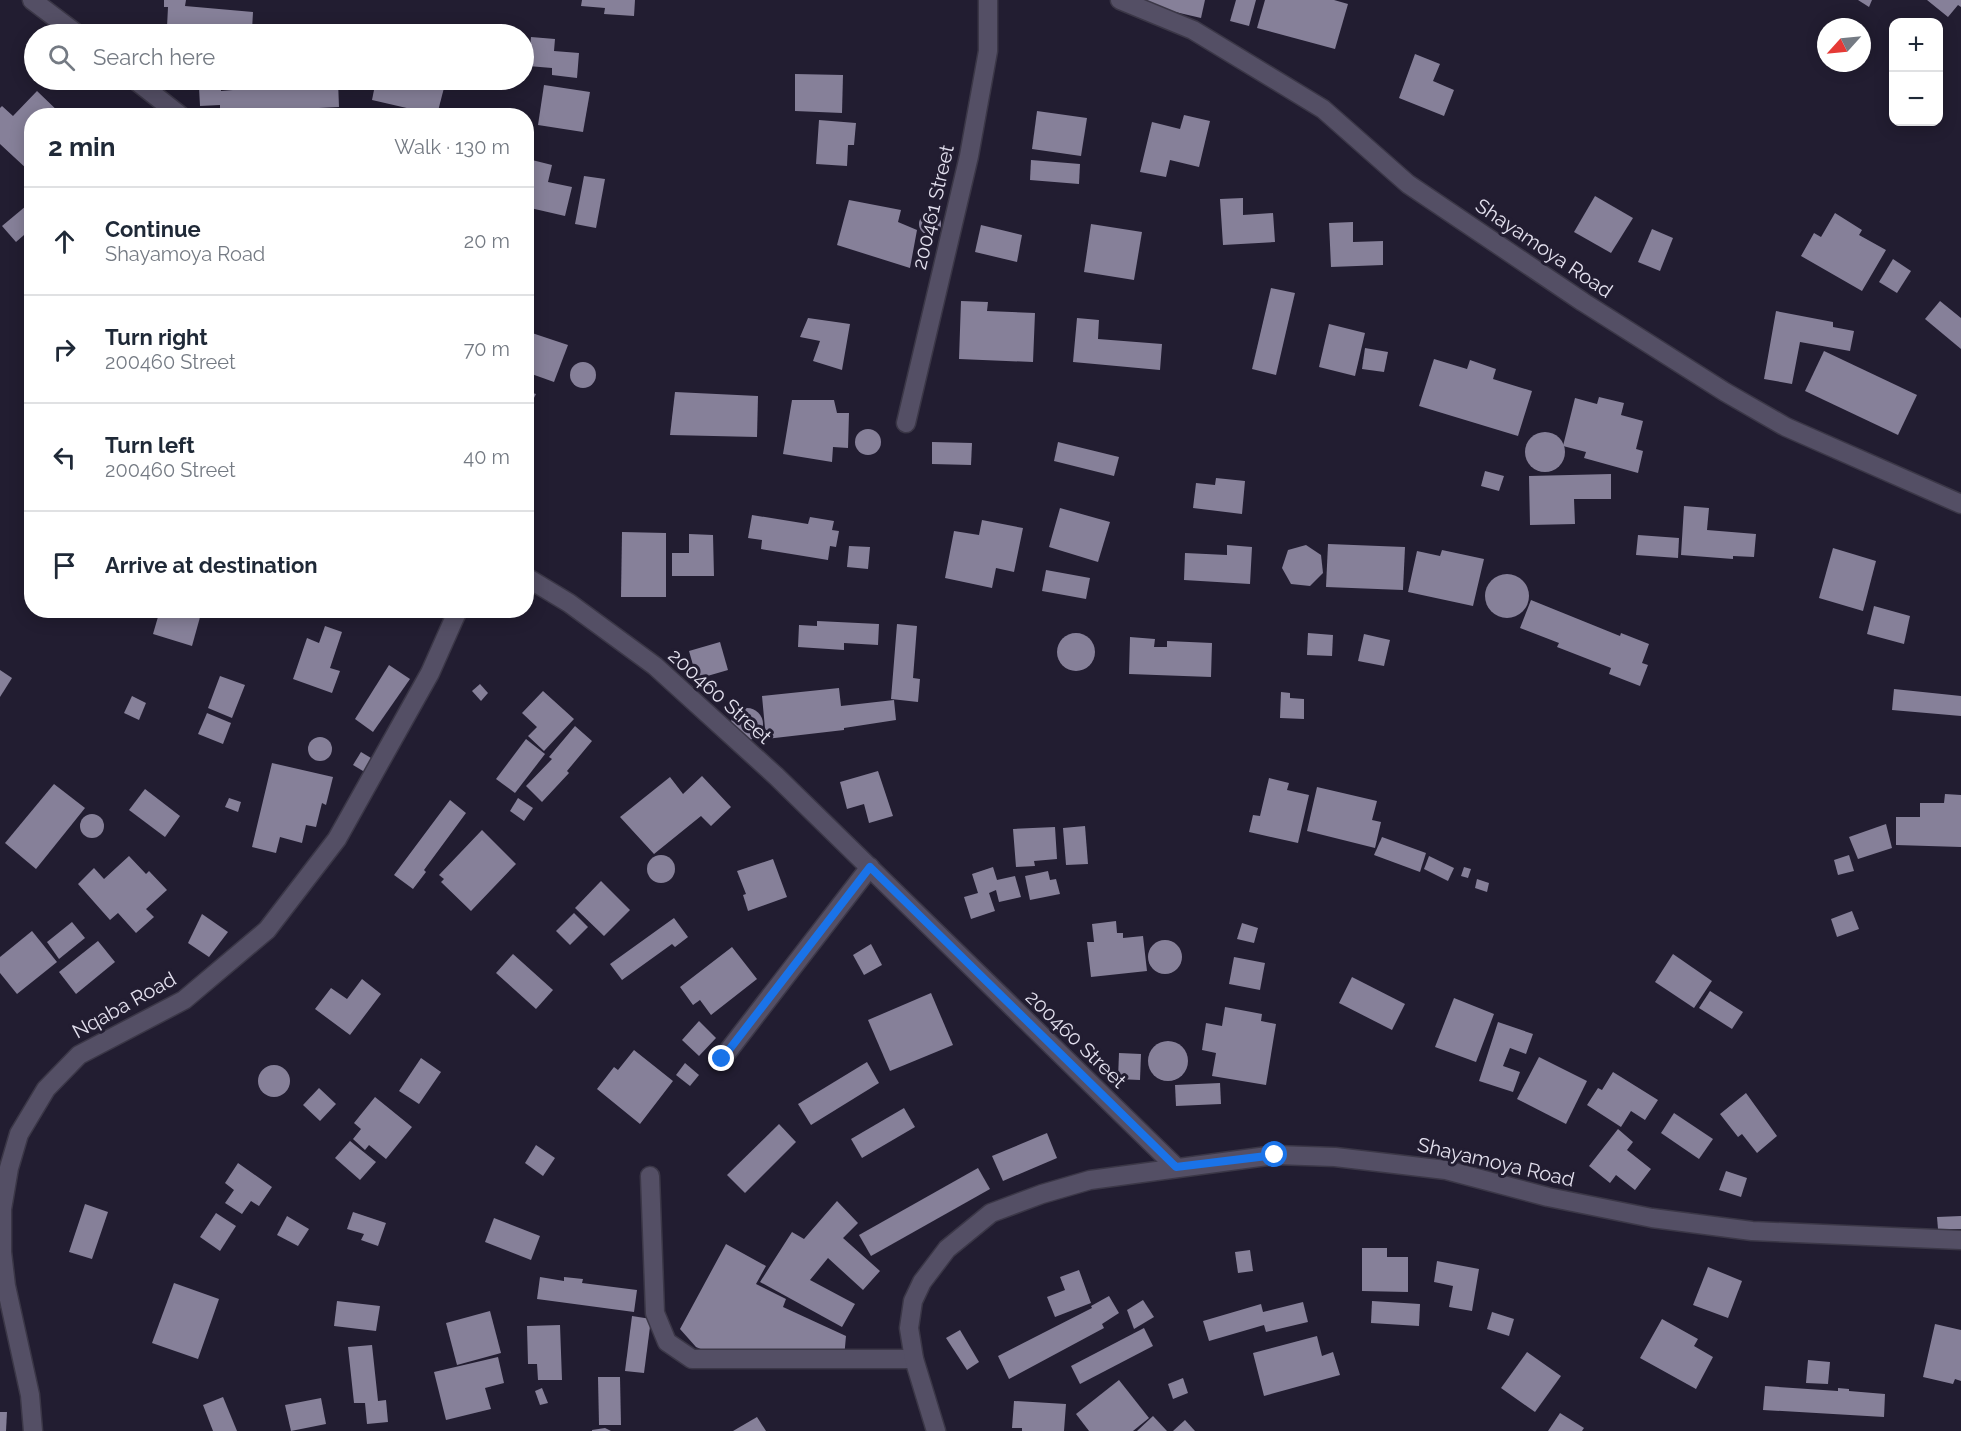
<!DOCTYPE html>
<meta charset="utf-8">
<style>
:root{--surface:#fff;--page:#f6f6f7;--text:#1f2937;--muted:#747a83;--line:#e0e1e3}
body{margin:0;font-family:Raleway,sans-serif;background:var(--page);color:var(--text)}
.controls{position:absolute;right:18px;top:18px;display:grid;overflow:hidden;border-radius:12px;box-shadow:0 3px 15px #0003}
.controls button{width:54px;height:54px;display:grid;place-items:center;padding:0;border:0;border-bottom:2px solid var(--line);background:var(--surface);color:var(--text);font:30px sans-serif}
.compass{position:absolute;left:1817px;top:18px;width:54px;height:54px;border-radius:50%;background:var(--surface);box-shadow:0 3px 15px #0003;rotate:243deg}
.stop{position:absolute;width:18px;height:18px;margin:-14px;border:4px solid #1a73e8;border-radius:50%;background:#fff}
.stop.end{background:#1a73e8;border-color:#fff;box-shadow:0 2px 6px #0008}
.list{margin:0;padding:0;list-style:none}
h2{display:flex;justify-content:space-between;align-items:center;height:78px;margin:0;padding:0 24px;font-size:26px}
h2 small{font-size:20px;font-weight:400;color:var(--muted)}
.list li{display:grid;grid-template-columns:39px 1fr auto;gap:18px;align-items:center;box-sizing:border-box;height:108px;padding:0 24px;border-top:2px solid var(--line)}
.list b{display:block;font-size:22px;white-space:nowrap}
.list p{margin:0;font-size:20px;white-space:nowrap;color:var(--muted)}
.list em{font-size:20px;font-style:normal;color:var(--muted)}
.icon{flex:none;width:33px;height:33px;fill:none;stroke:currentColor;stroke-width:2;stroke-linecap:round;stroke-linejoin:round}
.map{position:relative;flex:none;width:1961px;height:1431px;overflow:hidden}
.search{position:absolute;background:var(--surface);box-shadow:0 3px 15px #0003;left:24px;top:24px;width:510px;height:66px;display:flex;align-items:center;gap:15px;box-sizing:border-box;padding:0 21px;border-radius:33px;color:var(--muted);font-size:22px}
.panel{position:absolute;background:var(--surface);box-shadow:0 3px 15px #0003;left:24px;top:108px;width:510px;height:510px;border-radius:24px}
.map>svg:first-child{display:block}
.building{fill:#868099}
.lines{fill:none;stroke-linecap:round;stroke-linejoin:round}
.street-casing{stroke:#3b3747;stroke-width:21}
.street{stroke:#544f65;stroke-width:18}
.route{stroke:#1a73e8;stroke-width:8}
.labels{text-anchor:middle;stroke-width:6;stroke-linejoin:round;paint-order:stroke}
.street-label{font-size:20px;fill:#e3e0ee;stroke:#221d31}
</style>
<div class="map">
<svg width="1961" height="1431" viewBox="0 0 1961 1431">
<rect width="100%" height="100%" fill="#221d31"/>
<g class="building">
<polygon points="164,0 186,0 185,6 253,12 252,30 258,30 257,34 171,34 172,25 167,27 168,7 164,7"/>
<polygon points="582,0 635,0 634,16 604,14 605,8 581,6"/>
<polygon points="1137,0 1205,0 1201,18 1137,3"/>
<polygon points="1236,0 1256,0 1249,26 1230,21"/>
<polygon points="1265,0 1334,0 1348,4 1335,49 1257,28"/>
<polygon points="1858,0 1872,0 1869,7"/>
<polygon points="1927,0 1961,0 1961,7 1958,5 1948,17"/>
<polygon points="531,37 555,39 554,51 579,53 577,78 552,75 552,68 528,66"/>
<polygon points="1415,54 1440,64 1433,81 1454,90 1444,116 1399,98"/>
<polygon points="795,74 843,75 842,113 795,111"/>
<polygon points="376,80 446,80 437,115 372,100"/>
<polygon points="338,81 339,107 220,113 220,105 200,106 199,87 221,86 221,91"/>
<polygon points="544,85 590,92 583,132 538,125"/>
<polygon points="37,91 63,116 32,116 32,167 28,170 0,144 0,108 2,106 13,116"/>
<polygon points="1037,111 1087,118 1081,156 1032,149"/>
<polygon points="1184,115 1210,121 1199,167 1170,160 1166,177 1140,172 1152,122 1180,129"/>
<polygon points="819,120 856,123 854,145 848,145 847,166 816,164"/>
<polygon points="528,159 552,165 548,182 572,187 565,216 526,207"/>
<polygon points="1031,160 1080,164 1079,184 1030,180"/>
<polygon points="584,176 605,179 596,228 575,224"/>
<polygon points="1595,196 1633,218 1611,253 1574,232"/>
<polygon points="1243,198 1243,215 1273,213 1275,242 1223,245 1220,199"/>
<polygon points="849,200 901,210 898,222 917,230 910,268 837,245"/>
<polygon points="32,201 32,228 16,242 2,226"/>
<circle cx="930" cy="224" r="11"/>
<polygon points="1835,213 1862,230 1859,235 1886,250 1862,291 1801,256 1814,233 1821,237"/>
<polygon points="1353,222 1353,242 1383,241 1383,265 1331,267 1329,223"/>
<polygon points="1091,224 1142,232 1134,280 1084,272"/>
<polygon points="981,225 1022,235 1017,262 975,252"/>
<polygon points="1652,229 1673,238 1660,271 1638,262"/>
<polygon points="1893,259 1911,271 1897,293 1879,282"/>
<polygon points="1271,288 1295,293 1276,375 1252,369"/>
<polygon points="961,301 988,302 987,311 1035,313 1033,362 959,359"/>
<polygon points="1940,301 1961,318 1961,349 1925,319"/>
<polygon points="1776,311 1833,322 1833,327 1854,331 1850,351 1800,342 1792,384 1764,379"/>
<polygon points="808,318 850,324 842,370 813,361 820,341 800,337"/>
<polygon points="1077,318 1099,320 1098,339 1162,344 1160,370 1073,362"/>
<polygon points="1329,324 1365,333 1355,376 1319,367"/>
<polygon points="526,331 568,345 554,382 526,372"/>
<polygon points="1365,348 1388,352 1384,372 1362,369"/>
<polygon points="1824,351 1917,395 1898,435 1805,391"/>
<polygon points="1434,359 1467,369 1470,360 1496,369 1493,379 1532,391 1518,436 1419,406"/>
<circle cx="583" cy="375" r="13"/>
<polygon points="526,391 536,394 526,413"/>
<polygon points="675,392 758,396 757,437 670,435"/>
<polygon points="1599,397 1624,403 1621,415 1643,421 1636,449 1643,451 1638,473 1584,458 1586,452 1563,446 1575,398 1597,404"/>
<polygon points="792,400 834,400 837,413 849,413 848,448 833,447 832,462 783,454"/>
<circle cx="868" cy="442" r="13"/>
<circle cx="1545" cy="452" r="20"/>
<polygon points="932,442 972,443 971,465 932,464"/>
<polygon points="1058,442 1119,457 1114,476 1054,461"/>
<polygon points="1485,471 1504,476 1499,491 1481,486"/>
<polygon points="1611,474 1611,499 1574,499 1575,524 1530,525 1529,476"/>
<polygon points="1216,478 1245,481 1242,514 1193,508 1196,483 1215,485"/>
<polygon points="1684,506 1709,508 1707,530 1756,534 1754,557 1733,556 1733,559 1681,555"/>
<polygon points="1060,508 1110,522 1098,562 1049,547"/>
<polygon points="752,515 808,524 810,517 834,521 832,530 839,531 836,547 830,546 828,560 761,549 762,540 748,538"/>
<polygon points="982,520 1023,528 1014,572 996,568 992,588 945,578 954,531 979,535"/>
<polygon points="622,532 666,533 666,597 621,597"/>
<polygon points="689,534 713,535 714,576 672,576 672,553 689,553"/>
<polygon points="1638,535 1679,538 1678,558 1636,555"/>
<polygon points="1328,544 1405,547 1403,590 1326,587"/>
<polygon points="1227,545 1252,547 1250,584 1184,580 1185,553 1227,555"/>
<polygon points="1306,545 1321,555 1323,573 1310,586 1291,584 1282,568 1288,550"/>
<polygon points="849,546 870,547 868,569 847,567"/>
<polygon points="1833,548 1876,561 1863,611 1819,598"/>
<polygon points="1442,550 1484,559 1473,606 1408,592 1417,551 1440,556"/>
<polygon points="1046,570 1090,578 1086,599 1042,591"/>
<circle cx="1507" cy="596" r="22"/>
<polygon points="1531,600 1620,636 1621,633 1649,644 1642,663 1648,665 1640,686 1609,674 1611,668 1557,647 1559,643 1520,628"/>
<polygon points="1874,606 1910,616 1904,644 1867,634"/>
<polygon points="160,610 202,610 192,646 153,634"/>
<polygon points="410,610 435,610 433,618"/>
<polygon points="817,621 879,624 878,645 844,643 844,650 798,647 799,625 817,626"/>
<polygon points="897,624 917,626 913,678 920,679 918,702 891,699"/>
<polygon points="325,626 342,632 330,668 340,671 332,693 293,679 307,638 319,643"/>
<polygon points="1308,633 1333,635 1332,656 1307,655"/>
<circle cx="1076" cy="652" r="19"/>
<polygon points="1364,634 1390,640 1384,666 1358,661"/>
<polygon points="1130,637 1155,639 1154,647 1167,647 1167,641 1212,643 1211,677 1129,674"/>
<polygon points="720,642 728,670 697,679 689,651"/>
<polygon points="389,665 410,679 373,732 355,719"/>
<polygon points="0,670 12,678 0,697"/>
<polygon points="220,676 245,685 232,718 208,708"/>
<polygon points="480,684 488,693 481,701 472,691"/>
<polygon points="839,688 841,706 894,700 896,720 844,728 844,730 766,739 762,696"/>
<polygon points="1894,689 1961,696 1961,716 1892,710"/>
<polygon points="543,691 574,719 544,751 528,736 537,727 522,713"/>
<polygon points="1281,692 1290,693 1290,698 1304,699 1304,719 1280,718"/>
<polygon points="132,696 146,703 139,720 124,713"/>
<circle cx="747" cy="724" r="16"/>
<polygon points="207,713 231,723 223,744 198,734"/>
<polygon points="575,726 592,741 567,771 569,773 542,802 526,786 552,759 549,757"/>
<circle cx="320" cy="749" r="12"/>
<polygon points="526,739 545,754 515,793 496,779"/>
<polygon points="361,752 376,761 368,774 353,765"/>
<polygon points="272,763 333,777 326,805 322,803 316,827 306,825 302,843 280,837 276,853 252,847"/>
<polygon points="878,771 893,816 869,823 864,804 847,809 840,782"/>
<polygon points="702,776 731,807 711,826 701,816 654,854 620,817 670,777 683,794"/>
<polygon points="1269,778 1289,783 1287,790 1309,795 1298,843 1249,832 1253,815 1260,816"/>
<polygon points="54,784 85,808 36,869 5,843"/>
<polygon points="1317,787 1377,801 1372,820 1381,822 1375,848 1307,831"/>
<polygon points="145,789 180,816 165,837 129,810"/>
<polygon points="1945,794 1961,795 1961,847 1896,845 1896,817 1920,817 1920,803 1944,803"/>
<polygon points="229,798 241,802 238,812 225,807"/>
<polygon points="518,798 533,808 524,821 510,811"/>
<polygon points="450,800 466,813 424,870 426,872 413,889 394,875"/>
<circle cx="92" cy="826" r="12"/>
<polygon points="1886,824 1892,848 1858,859 1849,837"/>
<polygon points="1085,826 1088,864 1066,865 1063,828"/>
<polygon points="1055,827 1057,859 1034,861 1035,866 1016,867 1013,829"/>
<polygon points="482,830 516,864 471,911 441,882 444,879 439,875"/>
<polygon points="1382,837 1426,853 1420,872 1374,855"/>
<circle cx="661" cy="869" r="14"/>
<polygon points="1849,855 1854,871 1838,875 1834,860"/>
<polygon points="129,856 146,874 149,871 167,890 146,909 154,917 136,933 118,913 110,920 78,884 94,868 104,879"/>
<polygon points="1429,856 1454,868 1448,881 1424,869"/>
<polygon points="773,859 787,897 748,911 743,895 746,894 737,871"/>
<polygon points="993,867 997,880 1015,876 1021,897 999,902 996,890 989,893 995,911 971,919 964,897 978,893 972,874"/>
<polygon points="1464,867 1471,869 1468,878 1461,876"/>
<polygon points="1048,871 1050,880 1056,879 1060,894 1030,900 1025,876"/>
<polygon points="1477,879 1489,883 1487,892 1475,888"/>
<polygon points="601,881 630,910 604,936 575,908"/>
<polygon points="1852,911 1859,929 1837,937 1831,919"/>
<polygon points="574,913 588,927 570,945 556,931"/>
<polygon points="202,914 228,932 209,957 188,943"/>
<polygon points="674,918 688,937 675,947 672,944 622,980 610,964"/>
<polygon points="1116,921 1117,933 1123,933 1123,938 1143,936 1147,971 1091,977 1087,942 1094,942 1092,924"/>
<polygon points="72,922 85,938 59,959 47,942"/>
<polygon points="1242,923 1258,928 1254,943 1237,939"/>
<polygon points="32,931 57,962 17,994 0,973 0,957"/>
<circle cx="1165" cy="957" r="17"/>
<polygon points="98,941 115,962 76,994 59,972"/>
<polygon points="871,944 882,965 864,975 853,955"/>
<polygon points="732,947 757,979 711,1015 700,1000 693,1005 680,987"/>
<polygon points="513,954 553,990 536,1009 496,973"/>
<polygon points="1673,954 1712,981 1694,1008 1655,982"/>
<polygon points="1234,957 1265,963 1260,990 1229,984"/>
<polygon points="1352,977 1405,1004 1392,1030 1339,1003"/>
<polygon points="362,979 381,994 350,1035 315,1009 331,988 347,999"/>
<polygon points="1710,991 1743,1012 1732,1029 1699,1008"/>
<polygon points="931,993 953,1045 890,1071 868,1020"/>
<polygon points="1454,998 1494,1014 1476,1062 1435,1047"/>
<polygon points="1225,1007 1262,1014 1261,1021 1276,1024 1266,1085 1212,1076 1216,1053 1202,1050 1206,1023 1222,1026"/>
<polygon points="699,1021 716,1038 699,1056 682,1040"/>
<polygon points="1498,1022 1533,1034 1526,1054 1510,1048 1503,1066 1520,1072 1513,1092 1479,1081"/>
<circle cx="1168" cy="1061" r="20"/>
<polygon points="634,1050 673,1081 640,1124 597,1089 614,1067 618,1070"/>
<polygon points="1119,1053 1141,1054 1140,1080 1118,1079"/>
<polygon points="1539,1057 1587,1081 1566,1124 1517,1099"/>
<polygon points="421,1058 441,1072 419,1104 399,1091"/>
<polygon points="867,1062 879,1083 811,1125 798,1104"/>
<polygon points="685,1063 699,1075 690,1086 676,1075"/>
<circle cx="274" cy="1081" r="16"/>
<polygon points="1613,1072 1658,1100 1645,1120 1631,1111 1621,1127 1587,1105 1598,1088 1602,1090"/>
<polygon points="1220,1083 1221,1104 1176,1106 1175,1085"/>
<polygon points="319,1088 336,1104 320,1121 303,1105"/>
<polygon points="1746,1093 1777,1136 1757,1153 1742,1134 1738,1137 1720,1114"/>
<polygon points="375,1097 412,1127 386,1159 369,1145 365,1150 353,1139 361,1129 354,1123"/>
<polygon points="904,1108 915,1127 862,1158 851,1139"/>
<polygon points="1674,1113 1713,1139 1699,1159 1661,1133"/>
<polygon points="779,1124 796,1142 745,1193 727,1175"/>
<polygon points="1618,1129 1633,1142 1627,1150 1651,1169 1635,1190 1616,1175 1610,1183 1589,1166"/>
<polygon points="1047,1133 1057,1158 1003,1181 992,1156"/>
<polygon points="350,1141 376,1162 360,1180 335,1158"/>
<polygon points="536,1145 555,1158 543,1176 525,1163"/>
<polygon points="238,1163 272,1187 259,1206 251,1201 242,1214 225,1203 234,1190 225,1183"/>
<polygon points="978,1168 990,1189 871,1256 859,1235"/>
<polygon points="1726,1171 1747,1178 1741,1197 1719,1190"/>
<polygon points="837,1201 858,1223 843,1238 880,1271 863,1290 828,1258 810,1280 855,1304 842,1327 760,1282 792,1232 804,1239"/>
<polygon points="85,1204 108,1212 92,1259 69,1252"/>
<polygon points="353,1212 386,1223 378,1246 361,1240 364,1234 347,1229"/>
<polygon points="216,1213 236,1226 220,1251 200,1237"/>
<polygon points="287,1216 309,1229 298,1246 277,1235"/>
<polygon points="1961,1216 1961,1229 1938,1229 1937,1217"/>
<polygon points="494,1218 540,1236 531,1260 485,1242"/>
<polygon points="726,1244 766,1266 756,1284 786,1299 783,1307 846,1336 844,1358 719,1357 696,1347 680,1329"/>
<polygon points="1362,1248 1387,1248 1387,1257 1408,1257 1408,1292 1362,1291"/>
<polygon points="1250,1250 1253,1271 1238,1273 1235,1252"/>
<polygon points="1437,1261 1479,1269 1472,1311 1449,1307 1453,1286 1434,1282"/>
<polygon points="1708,1267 1742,1281 1728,1318 1693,1305"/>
<polygon points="1079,1270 1091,1303 1055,1317 1047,1297 1065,1290 1060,1277"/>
<polygon points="540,1277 564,1281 564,1277 583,1279 582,1283 637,1290 634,1312 537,1299"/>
<polygon points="174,1283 219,1299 198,1359 152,1343"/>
<polygon points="1109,1296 1119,1313 1102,1324 1104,1328 1009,1379 998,1356 1092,1308 1091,1306"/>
<polygon points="1143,1300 1154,1317 1134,1329 1127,1310"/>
<polygon points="337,1301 380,1306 376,1331 334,1326"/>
<polygon points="1372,1301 1420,1304 1419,1326 1371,1323"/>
<polygon points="1303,1302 1308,1322 1266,1332 1264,1325 1209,1341 1203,1321 1261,1304 1263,1312"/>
<polygon points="490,1311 501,1353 457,1365 446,1323"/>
<polygon points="1492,1312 1514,1319 1509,1336 1487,1329"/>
<polygon points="632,1316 651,1319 644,1373 625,1371"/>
<polygon points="1662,1319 1698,1339 1694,1346 1713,1357 1696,1389 1640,1358"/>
<polygon points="1935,1324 1961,1330 1961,1381 1955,1379 1953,1384 1923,1377"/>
<polygon points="560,1325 562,1380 538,1380 537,1364 528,1364 527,1326"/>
<polygon points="1144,1328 1153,1346 1080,1384 1071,1366"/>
<polygon points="960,1330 979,1362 967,1370 946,1338"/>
<polygon points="1317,1336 1322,1356 1333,1352 1340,1375 1264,1396 1253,1353"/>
<polygon points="372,1345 378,1401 386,1400 388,1422 367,1424 365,1403 354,1403 348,1347"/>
<polygon points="1527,1352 1561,1376 1535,1412 1501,1388"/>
<polygon points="498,1357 504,1383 485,1388 491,1409 446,1420 434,1372"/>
<polygon points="1808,1360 1830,1362 1828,1384 1806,1383"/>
<polygon points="598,1377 620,1377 621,1425 599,1425"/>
<polygon points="1183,1378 1188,1393 1173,1399 1168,1384"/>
<polygon points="1119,1380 1149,1418 1133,1431 1089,1431 1076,1414"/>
<polygon points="1765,1386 1838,1391 1838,1388 1849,1389 1849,1391 1885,1394 1884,1417 1763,1410"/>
<polygon points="542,1388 548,1403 540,1405 535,1391"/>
<polygon points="223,1397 237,1431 213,1431 203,1405"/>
<polygon points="321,1398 326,1424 291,1431 285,1405"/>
<polygon points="1014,1401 1066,1404 1064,1431 1022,1431 1022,1428 1012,1428"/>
<polygon points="0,1412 7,1412 6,1431 0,1431"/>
<polygon points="1560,1413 1584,1428 1582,1431 1548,1431"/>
<polygon points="1153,1416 1167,1431 1137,1431"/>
<polygon points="757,1417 766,1431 733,1431"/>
<polygon points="1185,1420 1195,1431 1173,1431"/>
<polygon points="605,1428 611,1431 592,1431 592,1430"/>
</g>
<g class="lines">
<g class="street-casing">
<g id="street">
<polyline points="32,0 77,34"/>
<polyline points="1120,0 1193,30 1323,109 1408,184 1583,302 1725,392 1786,427 1961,504"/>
<polyline points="135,80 181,116"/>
<polyline points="906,423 969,156 988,51 988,0"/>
<polyline points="526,577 569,603 655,666 776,776 1176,1167"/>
<polyline points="722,1059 870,867"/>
<polyline points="650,1176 655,1313 667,1342 692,1359 914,1359"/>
<polyline points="33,1431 30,1395 6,1286 2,1252 2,1209 9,1168 19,1134 46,1089 79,1055 184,1000 267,930 337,839 430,673 458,610"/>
<polyline points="936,1431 914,1359 909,1328 913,1301 922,1282 947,1249 991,1213 1042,1194 1090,1180 1275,1155 1335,1157 1446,1170 1548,1197 1652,1218 1752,1231 1961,1240"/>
</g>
</g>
<use href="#street" class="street"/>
</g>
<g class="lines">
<polyline class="route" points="722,1059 870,867 1176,1167 1275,1155"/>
</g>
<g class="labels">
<g class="street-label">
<text transform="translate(933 207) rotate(-77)" y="7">200461 Street</text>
<text transform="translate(1544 248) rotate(34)" y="7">Shayamoya Road</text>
<text transform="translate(720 696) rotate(42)" y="7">200460 Street</text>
<text transform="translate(124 1005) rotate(-29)" y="7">Nqaba Road</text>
<text transform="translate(1076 1039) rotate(44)" y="7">200460 Street</text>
<text transform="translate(1496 1162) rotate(13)" y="7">Shayamoya Road</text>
</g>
</g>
</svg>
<div class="controls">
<button>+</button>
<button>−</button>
</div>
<svg class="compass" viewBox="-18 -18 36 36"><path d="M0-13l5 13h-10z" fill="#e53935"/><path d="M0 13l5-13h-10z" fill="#747a83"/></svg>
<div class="stop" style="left:1275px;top:1155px"></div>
<div class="stop end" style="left:722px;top:1059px"></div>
<div class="search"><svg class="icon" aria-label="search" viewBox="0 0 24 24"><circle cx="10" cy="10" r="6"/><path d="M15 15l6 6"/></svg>Search here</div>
<section class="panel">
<h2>2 min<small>Walk · 130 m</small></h2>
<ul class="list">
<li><svg class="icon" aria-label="ahead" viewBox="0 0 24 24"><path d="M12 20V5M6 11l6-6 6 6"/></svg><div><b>Continue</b><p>Shayamoya Road</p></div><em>20 m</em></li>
<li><svg class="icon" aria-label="right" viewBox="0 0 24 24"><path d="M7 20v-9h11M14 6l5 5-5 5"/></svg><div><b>Turn right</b><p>200460 Street</p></div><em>70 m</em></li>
<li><svg class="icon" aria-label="left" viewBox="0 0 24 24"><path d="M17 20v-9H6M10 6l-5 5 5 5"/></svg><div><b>Turn left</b><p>200460 Street</p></div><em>40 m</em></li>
<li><svg class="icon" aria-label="arrive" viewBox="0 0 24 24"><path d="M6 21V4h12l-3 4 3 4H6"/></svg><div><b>Arrive at destination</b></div></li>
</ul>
</section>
</div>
